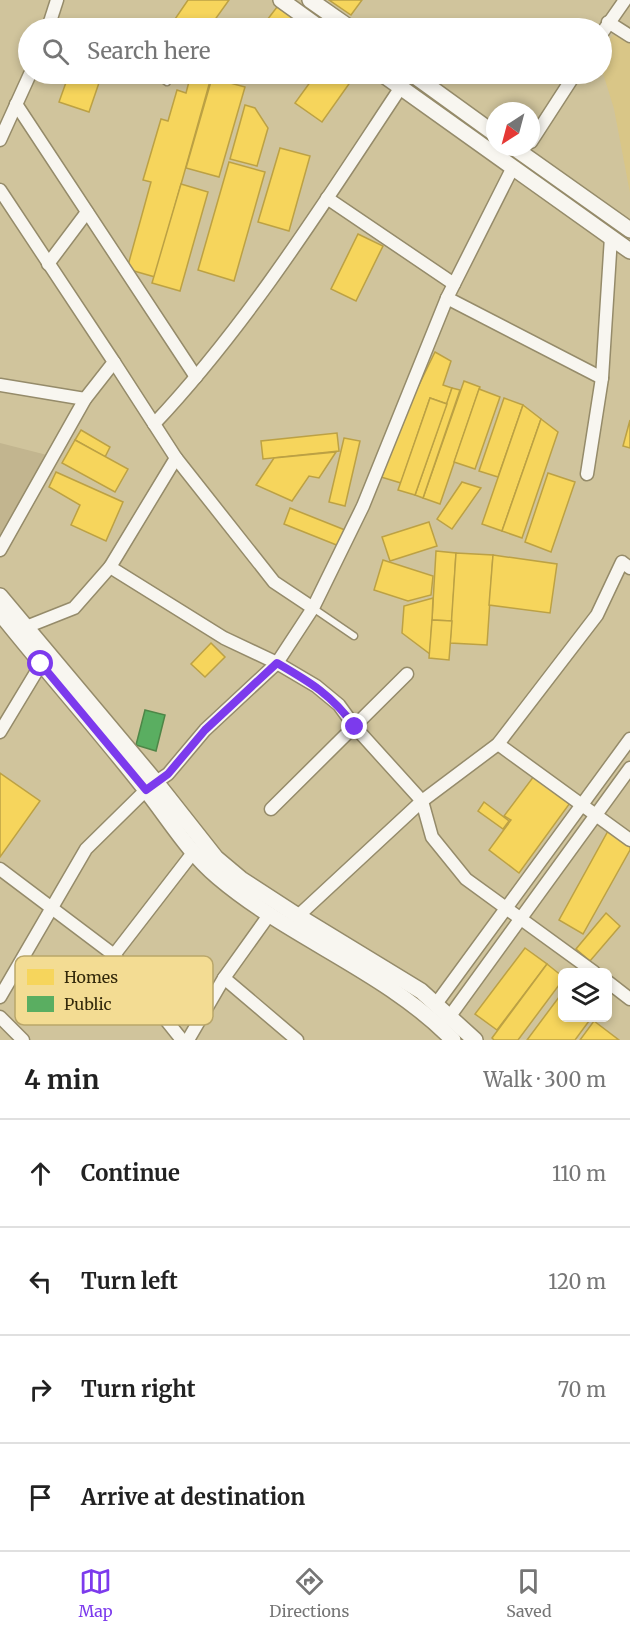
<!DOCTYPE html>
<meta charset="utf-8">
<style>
:root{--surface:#fff;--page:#f2f2f2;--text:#222;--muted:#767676;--line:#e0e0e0;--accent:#7c3aed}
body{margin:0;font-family:Merriweather,serif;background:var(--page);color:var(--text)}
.controls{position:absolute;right:18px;bottom:18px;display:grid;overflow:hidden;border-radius:9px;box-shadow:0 3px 9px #0003}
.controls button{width:54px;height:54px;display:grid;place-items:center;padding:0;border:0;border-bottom:2px solid var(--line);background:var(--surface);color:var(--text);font:30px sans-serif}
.compass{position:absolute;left:486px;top:102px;width:54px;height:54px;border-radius:50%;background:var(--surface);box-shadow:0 3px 9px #0003;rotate:216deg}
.stop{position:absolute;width:18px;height:18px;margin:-14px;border:4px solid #7c3aed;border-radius:50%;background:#fff}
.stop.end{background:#7c3aed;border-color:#fff;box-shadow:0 2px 6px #0008}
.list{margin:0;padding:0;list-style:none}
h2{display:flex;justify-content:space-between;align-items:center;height:78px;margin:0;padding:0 24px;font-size:26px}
h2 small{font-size:20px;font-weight:400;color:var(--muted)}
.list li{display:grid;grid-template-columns:39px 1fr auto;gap:18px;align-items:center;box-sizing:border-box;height:108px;padding:0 24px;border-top:2px solid var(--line)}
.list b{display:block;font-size:22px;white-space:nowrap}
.list em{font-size:20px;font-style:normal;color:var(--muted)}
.icon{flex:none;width:33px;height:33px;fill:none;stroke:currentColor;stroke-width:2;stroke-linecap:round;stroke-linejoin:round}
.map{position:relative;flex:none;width:630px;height:1040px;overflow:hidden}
.search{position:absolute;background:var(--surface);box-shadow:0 3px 9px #0003;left:18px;right:18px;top:18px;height:66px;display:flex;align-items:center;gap:15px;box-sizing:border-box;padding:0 21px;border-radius:33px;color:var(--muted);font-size:22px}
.sheet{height:510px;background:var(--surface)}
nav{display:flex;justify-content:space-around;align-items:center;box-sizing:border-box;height:84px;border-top:2px solid var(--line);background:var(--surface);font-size:16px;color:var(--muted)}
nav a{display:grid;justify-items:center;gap:3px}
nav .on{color:var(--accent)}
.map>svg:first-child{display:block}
.built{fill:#d9c687}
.green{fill:#c2b58f}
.homes{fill:#f6d55c;stroke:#bca144;stroke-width:1.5}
.public{fill:#5aae61;stroke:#4e8647;stroke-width:1.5}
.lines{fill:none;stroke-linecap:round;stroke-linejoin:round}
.service-casing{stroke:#958b6a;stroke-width:9}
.minor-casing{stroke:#958b6a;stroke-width:15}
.tertiary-casing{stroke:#958b6a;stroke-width:18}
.service{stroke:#f8f6f0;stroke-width:6}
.minor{stroke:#f8f6f0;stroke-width:12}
.tertiary{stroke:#f8f6f0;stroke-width:15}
.route{stroke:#7c3aed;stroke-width:8}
.key{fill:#f3dc93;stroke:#b9a66a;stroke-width:1.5}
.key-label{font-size:16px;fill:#33290b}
</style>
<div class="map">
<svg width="630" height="1040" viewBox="0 0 630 1040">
<rect width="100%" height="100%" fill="#d0c49c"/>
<polygon class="built" points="618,33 630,40 630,193 614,109 602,70 602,50 612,36"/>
<polygon class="green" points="0,443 47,455 0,536"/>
<g class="homes">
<polygon points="188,0 229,0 209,28 188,28 175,19"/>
<polygon points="329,0 362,0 351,15"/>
<polygon points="277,7 292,17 284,28 261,28"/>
<polygon points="69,74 102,74 89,112 59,102"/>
<polygon points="191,74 212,74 155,277 127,269 151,182 143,180 161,119 168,121 177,90 186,93"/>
<polygon points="316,74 356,74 322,122 295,103"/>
<polygon points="212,78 245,87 219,177 186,168"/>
<polygon points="245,105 255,108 268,128 257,166 230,159"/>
<polygon points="280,148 310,156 289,231 258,222"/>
<polygon points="229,162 265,172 234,281 198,270"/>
<polygon points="181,184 208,192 180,291 152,283"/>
<polygon points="358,234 383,246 356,301 331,289"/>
<polygon points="435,352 451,361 443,385 452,388 447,404 430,398 401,483 381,477 396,432"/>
<polygon points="464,381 480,387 440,504 423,498"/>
<polygon points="452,388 460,390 423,498 415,495"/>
<polygon points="479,389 500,397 475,469 454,462"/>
<polygon points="430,398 447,404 415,495 398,490"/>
<polygon points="504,398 523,405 498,477 479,471"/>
<polygon points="523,405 541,419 502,531 482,524"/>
<polygon points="541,419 558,432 522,538 502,531"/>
<polygon points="630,420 630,448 623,446"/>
<polygon points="81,430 110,447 105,457 75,440"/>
<polygon points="337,433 339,451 263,459 261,441"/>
<polygon points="344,438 360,441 345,506 329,502"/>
<polygon points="75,440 128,469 115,492 62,463"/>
<polygon points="336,452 319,478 309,476 292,501 256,485 274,458"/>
<polygon points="56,472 123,502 106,541 71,525 80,505 49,487"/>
<polygon points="548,473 575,482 551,552 525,542"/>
<polygon points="462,482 481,488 452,529 437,519"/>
<polygon points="290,508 345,530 339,546 284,524"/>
<polygon points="429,522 437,546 390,561 382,537"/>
<polygon points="436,551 456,553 452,621 432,620"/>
<polygon points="456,553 493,555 487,645 450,643"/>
<polygon points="493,555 557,564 550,613 489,605"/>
<polygon points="383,560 433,576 431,595 408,601 374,590"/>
<polygon points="433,598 432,620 430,654 402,633 404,606"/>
<polygon points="432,620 452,621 449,660 429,658"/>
<polygon points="211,643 225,657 205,677 191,664"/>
<polygon points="0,773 40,801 0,857"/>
<polygon points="534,776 570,803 519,873 489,850 511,820 504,816"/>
<polygon points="484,802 509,821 503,829 478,811"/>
<polygon points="608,831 630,844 630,850 583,934 559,920"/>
<polygon points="606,913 620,926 590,961 576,949"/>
<polygon points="525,948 547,964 497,1030 475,1014"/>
<polygon points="547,964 562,976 562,981 518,1040 494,1040 492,1038"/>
<polygon points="562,993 562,1017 592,1017 575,1040 527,1040"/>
<polygon points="594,1021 619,1040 580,1040"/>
</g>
<polygon class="public" points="145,710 165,715 156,751 136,745"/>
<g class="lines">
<g class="service-casing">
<g id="service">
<polyline points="49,25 71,28"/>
<polyline points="156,74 167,82"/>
<polyline points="313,608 354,636"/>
</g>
</g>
<g class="minor-casing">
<g id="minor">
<polyline points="608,22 630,36"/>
<polyline points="48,28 57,0"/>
<polyline points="602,33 625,0"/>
<polyline points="16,104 196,377"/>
<polyline points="0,140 30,74"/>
<polyline points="531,142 575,74"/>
<polyline points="0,190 114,362 85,399 0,550"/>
<polyline points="327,198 454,284"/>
<polyline points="48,264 87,212"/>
<polyline points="447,298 602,378"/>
<polyline points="0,385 85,399"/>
<path d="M154,424C249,323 324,203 401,87"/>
<polyline points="587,474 602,378 611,237"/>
<polyline points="110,567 176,458 114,362"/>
<polyline points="313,608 363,506 447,298 512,169"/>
<polyline points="26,627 74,608 110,567 224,638 277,663 316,686 339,705 355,727 422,801 432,837 466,879 594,972"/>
<polyline points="0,732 41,664"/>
<polyline points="498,744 630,840"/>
<polyline points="156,782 168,774 205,730 277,663 313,608 274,582 176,458"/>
<polyline points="271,809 407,674"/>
<polyline points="0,869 114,955 182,1040"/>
<polyline points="298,916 422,801 498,744 597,615 622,562 630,568"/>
<polyline points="114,955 192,854"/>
<polyline points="224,978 297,1040"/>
<polyline points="608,982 630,999"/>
<polyline points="0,997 86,849 146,790"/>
<polyline points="436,1004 630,739"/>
<polyline points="450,1016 630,768"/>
<polyline points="0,1017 23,1040"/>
<polyline points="188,1040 224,978 269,915"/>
</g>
</g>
<g class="tertiary-casing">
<g id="tertiary">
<polyline points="281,0 320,28"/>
<polyline points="310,0 350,28"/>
<polyline points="382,74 630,251"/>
<polyline points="412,74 495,134"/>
<polyline points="513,147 630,230"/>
<polyline points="0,596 156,782 216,858 241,879 298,916 421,991 475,1040"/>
<path d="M0,613C48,673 98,729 145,789C169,819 188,852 218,877C291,939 386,971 453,1040"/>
</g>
</g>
<use href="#service" class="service"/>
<use href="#minor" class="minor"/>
<use href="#tertiary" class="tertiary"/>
</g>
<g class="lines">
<path class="route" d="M41,664L146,790L168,774L205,730L277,663C310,682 332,695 355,727"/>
</g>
<rect x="15" y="956" width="198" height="69" rx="9" class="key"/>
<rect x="27" y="969" width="27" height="16" fill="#f6d55c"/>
<rect x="27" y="996" width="27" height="16" fill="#5aae61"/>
<g class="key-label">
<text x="64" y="983">Homes</text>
<text x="64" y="1010">Public</text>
</g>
</svg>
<div class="controls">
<button><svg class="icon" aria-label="layers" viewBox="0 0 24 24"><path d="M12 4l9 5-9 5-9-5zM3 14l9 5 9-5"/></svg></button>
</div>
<svg class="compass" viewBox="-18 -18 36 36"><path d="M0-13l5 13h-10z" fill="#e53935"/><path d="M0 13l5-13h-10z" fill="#767676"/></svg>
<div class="stop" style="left:41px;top:664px"></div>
<div class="stop end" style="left:355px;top:727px"></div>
<div class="search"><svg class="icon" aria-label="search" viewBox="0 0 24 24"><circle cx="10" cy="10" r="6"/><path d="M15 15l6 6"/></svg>Search here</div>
</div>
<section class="sheet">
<h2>4 min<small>Walk · 300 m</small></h2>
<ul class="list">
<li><svg class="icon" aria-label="ahead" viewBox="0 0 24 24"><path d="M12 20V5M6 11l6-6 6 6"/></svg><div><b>Continue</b></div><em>110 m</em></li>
<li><svg class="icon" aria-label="left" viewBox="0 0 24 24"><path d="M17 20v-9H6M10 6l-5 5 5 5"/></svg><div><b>Turn left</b></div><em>120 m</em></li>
<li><svg class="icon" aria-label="right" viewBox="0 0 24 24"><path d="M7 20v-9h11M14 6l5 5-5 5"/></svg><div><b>Turn right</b></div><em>70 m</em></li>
<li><svg class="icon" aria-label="arrive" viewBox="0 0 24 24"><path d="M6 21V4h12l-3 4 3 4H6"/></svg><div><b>Arrive at destination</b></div></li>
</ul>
</section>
<nav>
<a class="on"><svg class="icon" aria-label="map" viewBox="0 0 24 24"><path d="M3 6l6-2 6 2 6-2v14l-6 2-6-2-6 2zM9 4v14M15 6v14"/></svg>Map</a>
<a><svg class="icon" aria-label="directions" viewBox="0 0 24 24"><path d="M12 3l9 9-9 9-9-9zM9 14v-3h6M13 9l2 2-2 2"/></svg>Directions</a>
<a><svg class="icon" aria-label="saved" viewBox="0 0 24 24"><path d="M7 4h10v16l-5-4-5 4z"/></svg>Saved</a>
</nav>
